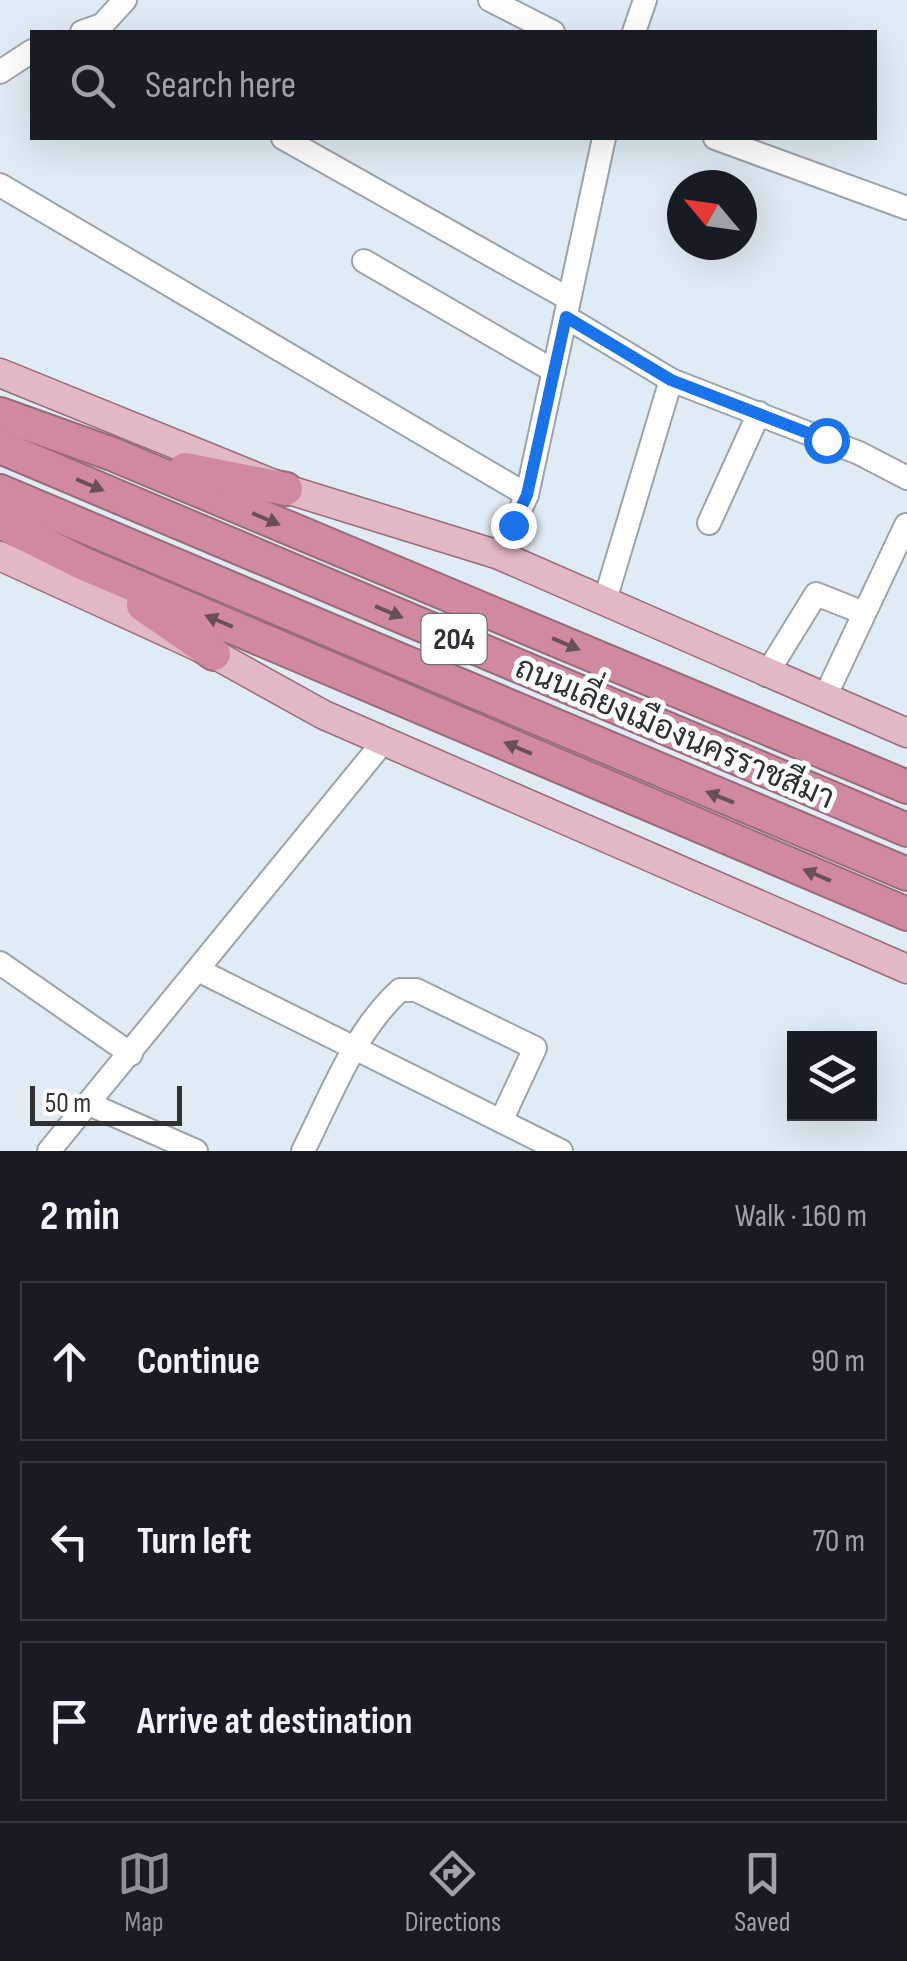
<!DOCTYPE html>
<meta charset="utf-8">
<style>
:root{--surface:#171b24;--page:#20242c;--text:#f1f3f6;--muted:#9ea1a6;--line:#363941;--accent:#8c9099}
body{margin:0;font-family:"Sofia Sans Condensed",Sarabun,sans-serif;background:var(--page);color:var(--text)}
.controls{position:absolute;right:30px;bottom:30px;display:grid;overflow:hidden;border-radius:0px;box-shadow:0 10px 40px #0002}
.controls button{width:90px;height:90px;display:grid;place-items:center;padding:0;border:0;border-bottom:2px solid var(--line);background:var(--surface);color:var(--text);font:50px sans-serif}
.compass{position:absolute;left:667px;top:170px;width:90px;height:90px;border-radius:50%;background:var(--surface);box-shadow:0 10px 40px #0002;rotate:299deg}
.scale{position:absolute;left:30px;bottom:25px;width:152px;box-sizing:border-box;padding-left:10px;border:5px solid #2e3235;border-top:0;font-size:28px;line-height:35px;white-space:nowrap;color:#2e3235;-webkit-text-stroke:8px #fff;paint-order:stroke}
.stop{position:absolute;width:30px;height:30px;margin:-22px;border:8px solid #1a73e8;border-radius:50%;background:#fff}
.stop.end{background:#1a73e8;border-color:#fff;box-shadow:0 2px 10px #0008}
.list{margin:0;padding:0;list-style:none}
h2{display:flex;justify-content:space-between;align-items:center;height:130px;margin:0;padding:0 40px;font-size:42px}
h2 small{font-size:32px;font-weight:400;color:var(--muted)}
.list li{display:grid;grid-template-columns:65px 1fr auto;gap:30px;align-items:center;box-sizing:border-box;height:160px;margin:0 20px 20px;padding:0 20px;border:2px solid var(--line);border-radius:0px}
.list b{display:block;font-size:38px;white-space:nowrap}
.list em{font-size:32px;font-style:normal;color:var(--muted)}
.icon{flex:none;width:55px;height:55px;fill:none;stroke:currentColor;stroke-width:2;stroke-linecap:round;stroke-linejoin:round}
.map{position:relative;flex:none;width:907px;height:1151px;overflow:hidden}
.search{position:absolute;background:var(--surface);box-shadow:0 10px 40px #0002;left:30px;right:30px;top:30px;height:110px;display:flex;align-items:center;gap:25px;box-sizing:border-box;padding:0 35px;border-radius:0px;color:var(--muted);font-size:38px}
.sheet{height:670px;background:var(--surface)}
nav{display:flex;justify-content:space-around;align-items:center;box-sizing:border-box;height:140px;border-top:2px solid var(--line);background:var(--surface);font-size:28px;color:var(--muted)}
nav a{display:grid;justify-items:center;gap:5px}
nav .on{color:var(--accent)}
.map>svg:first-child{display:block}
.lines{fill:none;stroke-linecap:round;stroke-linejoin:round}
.minor-casing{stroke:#9aa4ac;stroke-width:26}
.major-casing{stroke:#986b7b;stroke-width:31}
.highway-casing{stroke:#986b7b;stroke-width:36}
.minor{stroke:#fff;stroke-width:22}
.major{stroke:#e3b8c6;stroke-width:28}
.highway{stroke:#d189a0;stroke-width:32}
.oneway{fill:#67505a}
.route{stroke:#1a73e8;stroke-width:12}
.labels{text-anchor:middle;stroke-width:10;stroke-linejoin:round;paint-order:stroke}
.shield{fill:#fff;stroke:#6d7072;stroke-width:2.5}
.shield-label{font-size:30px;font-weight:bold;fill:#2e3235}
.street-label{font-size:32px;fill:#2e3235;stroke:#fff}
</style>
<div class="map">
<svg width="907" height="1151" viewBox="0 0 907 1151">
<rect width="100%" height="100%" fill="#e0ebf3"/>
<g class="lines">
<g class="minor-casing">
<g id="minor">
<polyline points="490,0 553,32"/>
<polyline points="82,32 102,25 125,0"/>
<polyline points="634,32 645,0"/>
<polyline points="0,72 32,51"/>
<polyline points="283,138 569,299"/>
<polyline points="715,138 907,208"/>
<polyline points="0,185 527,495"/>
<polyline points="364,261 554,371"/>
<polyline points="566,317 671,380 859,453 907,478"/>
<polyline points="709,523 759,413"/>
<polyline points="499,555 527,495 604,138"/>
<polyline points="605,600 671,380"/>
<polyline points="766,675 816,594 864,613"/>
<polyline points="824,699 906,525"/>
<polyline points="0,963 131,1054"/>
<polyline points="200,971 561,1151"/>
<polyline points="89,1104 196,1151"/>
<polyline points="49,1151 384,741"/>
<path d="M303,1151C331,1096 354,1032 400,990H416L535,1048L501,1121"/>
</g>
</g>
<g class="major-casing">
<g id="major">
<polyline points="0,373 286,489 499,555 907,733"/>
<polyline points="0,556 214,654 324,715 907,969"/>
</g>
</g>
<g class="highway-casing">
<g id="highway">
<polyline points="0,414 112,454 907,787"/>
<polyline points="0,447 907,830"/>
<polyline points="185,469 286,489"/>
<polyline points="0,491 907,874"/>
<polyline points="0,522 84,564 907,914"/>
<polyline points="143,605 214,654"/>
</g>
</g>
<use href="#minor" class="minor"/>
<use href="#major" class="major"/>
<use href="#highway" class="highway"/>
</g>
<defs><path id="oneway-solid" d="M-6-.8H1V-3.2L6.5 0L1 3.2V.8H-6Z" transform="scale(2.5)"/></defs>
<g class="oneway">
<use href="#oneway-solid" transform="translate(90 485) rotate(23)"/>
<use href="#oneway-solid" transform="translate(266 519) rotate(23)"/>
<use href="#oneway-solid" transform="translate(389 612) rotate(23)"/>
<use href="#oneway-solid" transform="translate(219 621) rotate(-157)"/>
<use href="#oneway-solid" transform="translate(566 644) rotate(23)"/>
<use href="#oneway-solid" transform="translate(518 748) rotate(-157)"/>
<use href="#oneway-solid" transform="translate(720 797) rotate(-158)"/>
<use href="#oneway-solid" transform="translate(817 875) rotate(-157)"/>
</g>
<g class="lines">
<polyline class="route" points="513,525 527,495 566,317 671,380 826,440"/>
</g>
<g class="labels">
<rect class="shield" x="421.5" y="614" width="65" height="50" rx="8"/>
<g class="shield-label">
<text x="454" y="649">204</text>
</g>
<g class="street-label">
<text transform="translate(675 732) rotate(23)" y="11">ถนนเลี่ยงเมืองนครราชสีมา</text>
</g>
</g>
</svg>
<div class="controls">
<button><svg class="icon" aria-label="layers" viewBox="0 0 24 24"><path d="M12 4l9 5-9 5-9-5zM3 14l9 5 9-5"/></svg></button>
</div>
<svg class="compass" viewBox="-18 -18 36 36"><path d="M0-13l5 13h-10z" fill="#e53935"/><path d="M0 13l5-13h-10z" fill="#9ea1a6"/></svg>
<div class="scale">50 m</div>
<div class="stop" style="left:826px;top:440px"></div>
<div class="stop end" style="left:513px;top:525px"></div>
<div class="search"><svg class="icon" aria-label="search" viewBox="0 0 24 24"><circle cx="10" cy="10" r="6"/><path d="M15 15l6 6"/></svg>Search here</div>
</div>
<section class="sheet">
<h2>2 min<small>Walk · 160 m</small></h2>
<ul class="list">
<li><svg class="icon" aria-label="ahead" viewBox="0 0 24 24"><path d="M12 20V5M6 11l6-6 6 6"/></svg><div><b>Continue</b></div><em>90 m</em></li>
<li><svg class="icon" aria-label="left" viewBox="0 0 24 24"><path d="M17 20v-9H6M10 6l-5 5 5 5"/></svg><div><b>Turn left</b></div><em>70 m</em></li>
<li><svg class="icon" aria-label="arrive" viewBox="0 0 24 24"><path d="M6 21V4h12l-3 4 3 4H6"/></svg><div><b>Arrive at destination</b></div></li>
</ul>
</section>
<nav>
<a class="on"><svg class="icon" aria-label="map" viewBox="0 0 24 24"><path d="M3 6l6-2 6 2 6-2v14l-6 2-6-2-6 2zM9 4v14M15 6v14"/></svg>Map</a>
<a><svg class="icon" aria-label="directions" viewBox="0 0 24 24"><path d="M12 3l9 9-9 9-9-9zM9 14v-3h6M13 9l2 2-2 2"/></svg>Directions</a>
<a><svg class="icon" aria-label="saved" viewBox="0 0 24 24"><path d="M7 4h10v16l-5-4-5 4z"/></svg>Saved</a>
</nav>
